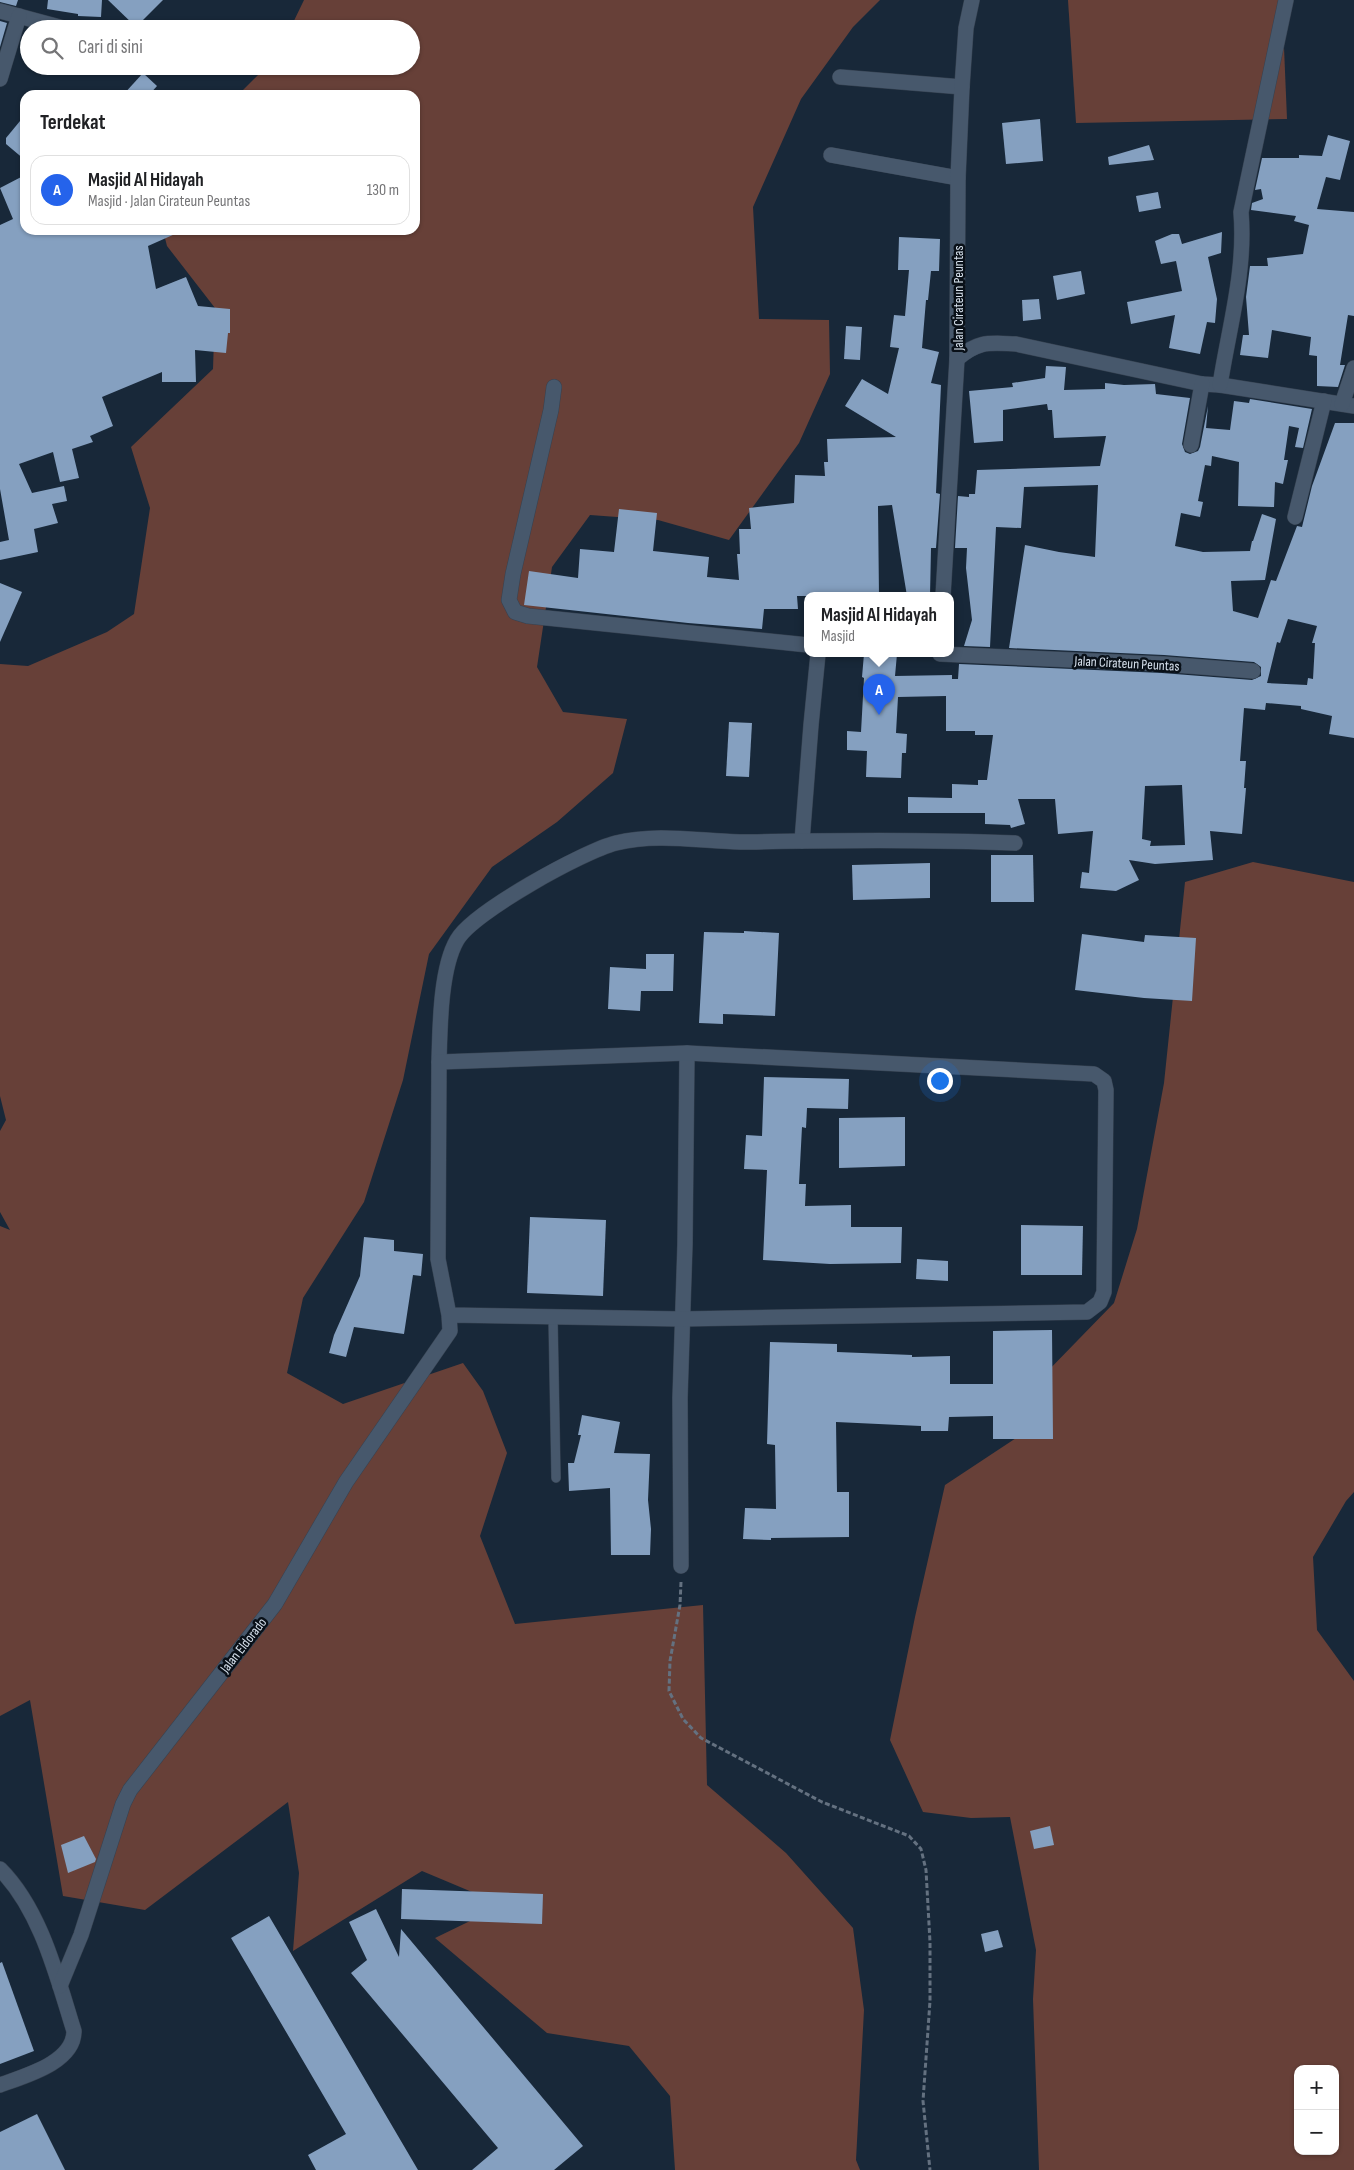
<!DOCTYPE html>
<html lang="id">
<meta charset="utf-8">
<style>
:root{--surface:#fff;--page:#f2f2f2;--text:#202124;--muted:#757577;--line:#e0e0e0;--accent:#2563eb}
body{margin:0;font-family:"Sofia Sans Condensed",sans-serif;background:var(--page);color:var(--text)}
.controls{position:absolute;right:15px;bottom:15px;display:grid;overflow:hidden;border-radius:10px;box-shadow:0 1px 4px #0004}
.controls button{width:45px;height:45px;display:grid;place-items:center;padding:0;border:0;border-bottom:1px solid var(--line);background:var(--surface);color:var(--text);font:25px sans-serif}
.you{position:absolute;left:939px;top:1080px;width:18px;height:18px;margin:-12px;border:4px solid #fff;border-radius:50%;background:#1a73e8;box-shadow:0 0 0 8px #1a73e833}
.badge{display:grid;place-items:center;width:32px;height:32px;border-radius:50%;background:var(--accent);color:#fff;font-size:16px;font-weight:700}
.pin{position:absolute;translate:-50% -41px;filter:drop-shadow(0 1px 2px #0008)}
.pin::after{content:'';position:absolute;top:26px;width:18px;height:15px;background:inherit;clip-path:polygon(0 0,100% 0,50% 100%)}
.popup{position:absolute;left:804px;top:592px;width:150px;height:65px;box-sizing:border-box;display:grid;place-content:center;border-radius:10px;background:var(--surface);filter:drop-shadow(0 1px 4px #0005);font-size:16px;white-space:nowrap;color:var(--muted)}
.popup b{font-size:19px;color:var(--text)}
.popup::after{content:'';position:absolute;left:50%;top:100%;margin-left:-10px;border:10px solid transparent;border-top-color:var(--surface)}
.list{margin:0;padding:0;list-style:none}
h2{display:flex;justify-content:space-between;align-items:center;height:65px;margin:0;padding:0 20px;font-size:21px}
h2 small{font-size:16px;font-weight:400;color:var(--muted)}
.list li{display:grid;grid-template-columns:32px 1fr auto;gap:15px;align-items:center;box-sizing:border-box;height:70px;margin:0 10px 10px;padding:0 10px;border:1px solid var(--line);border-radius:15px}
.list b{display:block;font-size:19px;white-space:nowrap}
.list p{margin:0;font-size:16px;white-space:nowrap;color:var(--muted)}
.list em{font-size:16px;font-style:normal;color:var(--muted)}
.icon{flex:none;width:28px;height:28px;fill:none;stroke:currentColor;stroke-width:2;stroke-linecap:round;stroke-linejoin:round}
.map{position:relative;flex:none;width:1354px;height:2170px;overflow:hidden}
.search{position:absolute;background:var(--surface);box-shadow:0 1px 4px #0004;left:20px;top:20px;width:400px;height:55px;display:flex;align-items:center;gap:12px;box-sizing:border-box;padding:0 18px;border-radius:28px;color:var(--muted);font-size:19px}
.panel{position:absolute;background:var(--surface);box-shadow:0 1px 4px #0004;left:20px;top:90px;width:400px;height:145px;border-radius:15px}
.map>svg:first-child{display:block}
.forest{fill:#674038;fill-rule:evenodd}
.building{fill:#85a0c0;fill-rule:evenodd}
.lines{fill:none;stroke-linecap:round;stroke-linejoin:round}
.lane-casing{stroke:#364251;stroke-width:10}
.street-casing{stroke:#364251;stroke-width:16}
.path{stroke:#647180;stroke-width:3;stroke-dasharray:5 2.5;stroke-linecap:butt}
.lane{stroke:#47586c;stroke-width:9}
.street{stroke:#47586c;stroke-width:15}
.labels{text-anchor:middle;stroke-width:5;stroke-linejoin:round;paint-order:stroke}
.street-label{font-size:14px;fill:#d6e0ec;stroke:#091018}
</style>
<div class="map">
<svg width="1354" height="2170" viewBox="0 0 1354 2170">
<rect width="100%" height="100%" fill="#182839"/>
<g class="forest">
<polygon points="304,0 880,0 853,27 801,99 753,207 759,319 829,320 830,374 799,443 729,540 658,520 590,515 552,567 537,667 563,712 627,719 613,773 557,822 492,867 429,954 403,1080 364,1202 303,1298 287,1373 343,1404 463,1363 483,1391 507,1453 480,1536 515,1624 703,1605 707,1785 786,1853 853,1928 864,2010 856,2160 860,2170 675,2170 670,2096 629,2046 547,2033 435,1938 503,1905 422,1871 293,1951 299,1873 288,1802 145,1910 63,1896 30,1700 0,1716 0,1226 10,1230 0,1212 0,1131 6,1120 0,1096 0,664 28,666 107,632 134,614 150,508 131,447 213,369 215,308 167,246 163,230 415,230 415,95 238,95 267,66 411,66 411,29 290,29"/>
<polygon points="1068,0 1282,0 1287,119 1076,123"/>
<path d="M1253,862L1354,882V1492L1346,1501L1313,1557L1317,1630L1354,1681V2170H1039L1033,1999L1036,1950L1010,1817L971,1818L923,1812L890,1740L915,1617L945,1485L1025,1432L1041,1378L1114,1303L1137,1229L1164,1083L1185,882ZM1298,2069H1335V2151H1298Z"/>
</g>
<g class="building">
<polygon points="0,0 18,0 16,6 0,2"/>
<polygon points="48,0 102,0 101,17 78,16 78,14 47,9"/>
<polygon points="108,0 163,0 136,27"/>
<polygon points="0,21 7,23 0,47"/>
<polygon points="143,73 157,86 149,95 123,95"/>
<polygon points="25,115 25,160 6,144 6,138"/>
<polygon points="1040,119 1043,161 1006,164 1002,123"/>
<polygon points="1328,135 1350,141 1340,180 1326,177 1317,209 1354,212 1354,316 1348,315 1340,365 1345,365 1338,387 1317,386 1317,356 1309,355 1311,337 1272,330 1268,358 1240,355 1243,335 1249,335 1246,297 1250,266 1268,266 1267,258 1303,254 1309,225 1294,221 1296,216 1251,210 1252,203 1263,199 1261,189 1255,190 1262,158 1299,158 1299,155 1322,156"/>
<polygon points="1149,145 1154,160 1109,165 1108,157"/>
<polygon points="25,175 25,230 184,230 148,246 156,289 186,277 198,306 230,309 230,333 228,333 226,353 195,350 196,382 162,382 162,372 102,397 113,426 90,436 93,442 72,449 79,478 60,482 53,452 19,464 32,493 64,486 67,501 52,504 58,523 34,529 38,552 0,560 0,542 9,540 0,489 0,225 13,219 0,188"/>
<polygon points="1158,192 1161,208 1139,212 1136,196"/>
<polygon points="1222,232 1221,253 1208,257 1217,299 1215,323 1207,322 1200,354 1169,348 1175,315 1131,324 1127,302 1182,291 1176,261 1161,264 1155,241 1172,234 1179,234 1182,244"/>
<polygon points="899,237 940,239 939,271 931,271 928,300 926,300 922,348 939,352 931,383 941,385 936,493 940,494 936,548 931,548 930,596 907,596 892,505 878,506 879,596 797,596 798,609 764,609 762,629 688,623 524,605 529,571 578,578 580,549 614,552 619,509 657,513 653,551 709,557 707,577 739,580 737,554 740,554 739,529 751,529 749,508 794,503 795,475 825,476 824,462 828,462 827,439 896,437 845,406 862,379 888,394 899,348 890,347 894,315 905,316 909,270 898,270"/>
<polygon points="1081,271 1085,294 1057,300 1053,276"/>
<polygon points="1039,299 1041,319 1023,321 1022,300"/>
<polygon points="846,326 862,327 860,360 844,359"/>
<path d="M1046,366L1066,367L1064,390L1105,389V383L1124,385L1155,384L1156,394L1190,398L1182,444L1185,452L1190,454L1198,451L1200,447L1208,406L1206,428L1230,430L1234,401L1249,403L1250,399L1312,409L1303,448L1295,447L1299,428L1289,426L1284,460H1288L1283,484L1275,482L1274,507L1238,506L1239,462L1212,456L1211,466L1205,465L1198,501L1203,502L1200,517L1181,513L1175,546L1203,552L1250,551L1252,541H1253L1262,514L1276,519L1265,580L1231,581L1233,611L1258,618L1271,580L1276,581L1297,526L1302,527L1312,486L1335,423H1354V738L1329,734L1332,716L1301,709V706L1266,703L1265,710L1244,708L1240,761H1246L1244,788H1246L1242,834L1210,831L1213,860L1155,864L1129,860L1139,880L1116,891L1080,888L1082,872L1089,873L1093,831L1058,834L1055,799H1018L1025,824L1011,828L1010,825L985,824V813H908V797L952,798V784L978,785V780H987L993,735H975V731H946V696L898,697L896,733L907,734L906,753H902L901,778L866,777L867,751L847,750V731L861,732L864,678L862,677L864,654H897L895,676L952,675V679H958L959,664L1162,673L1252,680L1261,676V667L1254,662L1164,655L1009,648L1025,545L1059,552L1095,557L1098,485L1024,487L1021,528L996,527L990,647L964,646L972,620L966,568L967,548H955L958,496L969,497V494H975L977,470L1100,466L1106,436L1054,438L1052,410H1048L1047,404L1003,410V441L974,443L969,391L1013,387L1012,383L1045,378ZM1288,619L1317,626L1312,643H1315L1313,679L1308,678L1307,685L1267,683L1277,642L1280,643ZM1182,785L1185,845L1150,846L1151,841L1142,839L1145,786Z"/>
<polygon points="0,583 22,592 0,642"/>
<polygon points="729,722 752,723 749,777 726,776"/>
<polygon points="991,855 1033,855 1034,902 991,902"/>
<polygon points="930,863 930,898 853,900 852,865"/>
<polygon points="744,931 779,933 775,1016 723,1014 723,1024 699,1023 704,932 744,933"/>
<polygon points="1082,934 1144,942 1145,935 1196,938 1192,1001 1144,998 1075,990"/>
<polygon points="646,954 674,954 673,991 641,991 640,1011 608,1009 610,967 646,969"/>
<polygon points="764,1077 849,1079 848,1109 807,1108 806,1128 802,1127 799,1184 806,1184 805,1206 851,1205 851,1227 902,1227 901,1263 830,1264 763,1260 767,1170 744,1169 746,1135 762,1136"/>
<polygon points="905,1117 905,1166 839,1168 839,1118"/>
<polygon points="530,1217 606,1220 603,1296 527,1293"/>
<polygon points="1021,1225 1083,1226 1082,1275 1021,1275"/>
<polygon points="364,1237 394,1240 394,1251 423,1254 421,1276 413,1275 404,1334 354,1327 346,1357 329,1353 334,1335 360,1276"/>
<polygon points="917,1259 948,1261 948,1281 916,1279"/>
<polygon points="1052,1330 1053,1439 993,1439 993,1416 949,1417 948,1431 921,1431 921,1426 836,1422 837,1492 849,1492 849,1537 771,1538 771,1540 743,1539 745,1508 776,1509 775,1445 767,1444 770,1342 837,1344 837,1352 912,1355 912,1357 950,1356 950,1384 993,1384 993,1331"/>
<polygon points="582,1415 620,1422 614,1453 650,1454 648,1500 651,1529 650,1555 611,1555 610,1488 569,1491 568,1463 574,1463 581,1435 578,1435"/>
<polygon points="1050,1826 1054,1845 1034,1849 1030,1831"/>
<polygon points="84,1836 96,1859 95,1862 68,1873 61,1845"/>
<polygon points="402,1889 543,1894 542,1924 401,1919"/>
<polygon points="376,1909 399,1957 401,1929 583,2146 554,2170 472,2170 498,2148 351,1973 367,1960 349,1922"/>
<polygon points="269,1916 418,2170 316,2170 308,2155 346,2134 231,1938"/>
<polygon points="998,1930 1003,1947 985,1952 981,1934"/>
<polygon points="2,1962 34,2051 0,2064 0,1963"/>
<polygon points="37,2114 65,2170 0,2170 0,2132"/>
</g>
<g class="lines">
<g class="lane-casing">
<polyline id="lane" points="553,1317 556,1478"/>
</g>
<g class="street-casing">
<g id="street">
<polyline points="0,11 63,28"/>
<polyline points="840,77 962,87"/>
<polyline points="0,79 19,16"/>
<polyline points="831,155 958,178"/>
<path d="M957,359C979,340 990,343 1016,344L1202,384L1220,385L1354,406"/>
<path d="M1220,385C1229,327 1246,271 1241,212L1286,0"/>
<polyline points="554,387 551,410 513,574 509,600 515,612 528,616 808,645"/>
<polyline points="1342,404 1354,368"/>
<polyline points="1191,445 1202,384"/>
<polyline points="1295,517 1324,401"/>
<polyline points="943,596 957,359 958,178 962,87 966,28 972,0"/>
<polyline points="940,654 1163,664 1253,671"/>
<polyline points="802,841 811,725 818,654"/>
<path d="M439,1062C440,1029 440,969 457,940C473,912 584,851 616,843C657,833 699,841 740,842C761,842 783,841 804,841C875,840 945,840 1015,843"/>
<polyline points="681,1566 680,1398 685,1244 687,1053"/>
<path d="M0,1869C41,1910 57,1977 74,2031C74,2063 24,2076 0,2085"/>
<polyline points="60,1986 81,1935 123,1804 130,1790 275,1604 346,1482 450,1331 449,1315 438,1259 439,1062 687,1053 1094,1074 1104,1081 1106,1090 1104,1292 1100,1302 1087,1312 681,1319 449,1315"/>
</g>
</g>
<polyline class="path" points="681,1582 680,1605 670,1661 669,1691 683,1719 701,1738 822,1802 909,1836 921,1849 926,1870 930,1942 930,2001 923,2101 930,2170"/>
<use href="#lane" class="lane"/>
<use href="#street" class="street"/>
</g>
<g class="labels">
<g class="street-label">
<text transform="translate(958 298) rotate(-90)" y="5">Jalan Cirateun Peuntas</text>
<text transform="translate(1127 663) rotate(3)" y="5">Jalan Cirateun Peuntas</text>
<text transform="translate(243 1645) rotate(-52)" y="5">Jalan Eldorado</text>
</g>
</g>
</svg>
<div class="controls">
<button>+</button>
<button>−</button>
</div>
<div class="you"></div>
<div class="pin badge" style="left:879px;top:715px">A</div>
<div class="popup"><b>Masjid Al Hidayah</b>Masjid</div>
<div class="search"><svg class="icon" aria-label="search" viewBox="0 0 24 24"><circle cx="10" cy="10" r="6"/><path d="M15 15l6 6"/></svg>Cari di sini</div>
<section class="panel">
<h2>Terdekat<small></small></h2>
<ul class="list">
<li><span class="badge">A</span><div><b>Masjid Al Hidayah</b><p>Masjid · Jalan Cirateun Peuntas</p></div><em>130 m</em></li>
</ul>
</section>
</div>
